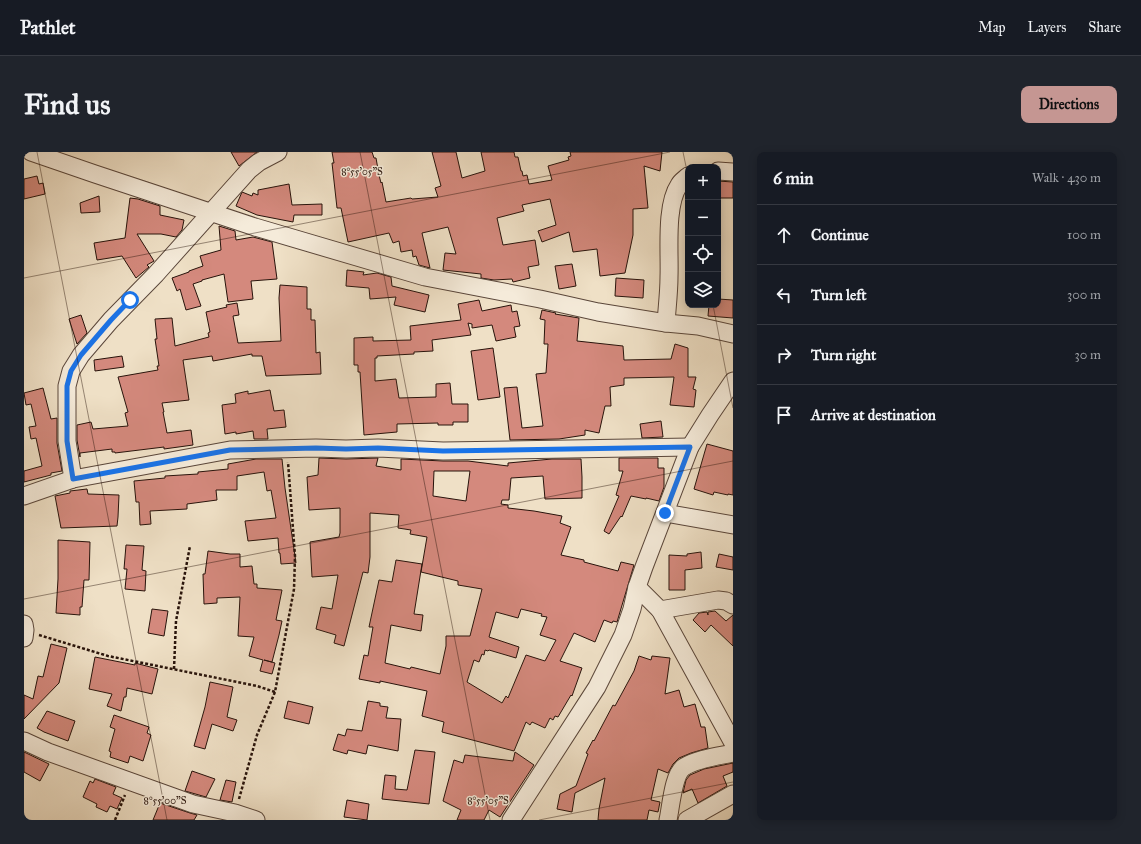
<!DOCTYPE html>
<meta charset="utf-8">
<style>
:root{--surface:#171b24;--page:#20242c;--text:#f1f3f6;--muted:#9ea1a6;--line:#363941;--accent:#c59692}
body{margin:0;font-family:"IM FELL Great Primer",serif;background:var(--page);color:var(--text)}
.controls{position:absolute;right:12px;top:12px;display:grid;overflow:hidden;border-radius:8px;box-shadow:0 2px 10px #0003}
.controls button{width:36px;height:36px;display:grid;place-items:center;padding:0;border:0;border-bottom:1px solid var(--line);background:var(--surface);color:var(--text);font:20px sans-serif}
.stop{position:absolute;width:12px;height:12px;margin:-9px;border:3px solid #1a73e8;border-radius:50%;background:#fff}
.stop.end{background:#1a73e8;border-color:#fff;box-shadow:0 1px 4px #0008}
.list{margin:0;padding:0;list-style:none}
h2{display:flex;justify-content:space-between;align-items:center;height:52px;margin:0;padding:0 16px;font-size:17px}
h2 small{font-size:13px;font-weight:400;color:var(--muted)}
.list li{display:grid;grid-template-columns:26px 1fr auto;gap:12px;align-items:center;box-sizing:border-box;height:60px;padding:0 16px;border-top:1px solid var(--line)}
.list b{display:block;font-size:15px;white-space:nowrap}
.list em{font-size:13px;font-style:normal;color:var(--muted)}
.icon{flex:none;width:22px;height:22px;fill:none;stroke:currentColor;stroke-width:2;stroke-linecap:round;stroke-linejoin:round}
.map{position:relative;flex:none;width:709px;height:668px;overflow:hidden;border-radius:8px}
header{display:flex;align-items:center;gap:24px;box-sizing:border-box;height:56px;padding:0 20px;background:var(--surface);border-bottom:1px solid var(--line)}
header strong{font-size:19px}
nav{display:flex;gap:22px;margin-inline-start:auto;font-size:14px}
.intro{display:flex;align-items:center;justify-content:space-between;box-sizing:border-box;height:96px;padding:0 24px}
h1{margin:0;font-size:28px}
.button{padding:10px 18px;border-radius:8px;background:var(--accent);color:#111;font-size:14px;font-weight:700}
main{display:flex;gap:24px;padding:0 24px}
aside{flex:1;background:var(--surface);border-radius:8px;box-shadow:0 2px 10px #0003}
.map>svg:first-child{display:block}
.building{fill:#d4897d;stroke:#28130b;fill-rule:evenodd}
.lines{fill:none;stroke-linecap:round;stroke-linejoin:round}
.minor-casing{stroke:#5a463a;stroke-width:19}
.path{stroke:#28130b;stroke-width:2.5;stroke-dasharray:3 2;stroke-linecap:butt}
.minor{stroke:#f5ebda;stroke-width:17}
.route{stroke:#1a73e8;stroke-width:5}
.ticks{fill:none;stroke:#28130b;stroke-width:1;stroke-opacity:0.45}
.ticks-label{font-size:10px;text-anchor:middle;fill:#28130b;stroke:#f5ebda;stroke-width:3;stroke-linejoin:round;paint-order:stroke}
</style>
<header>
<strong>Pathlet</strong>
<nav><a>Map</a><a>Layers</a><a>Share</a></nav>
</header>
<div class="intro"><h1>Find us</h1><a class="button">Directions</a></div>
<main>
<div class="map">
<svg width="709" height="668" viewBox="0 0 709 668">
<rect width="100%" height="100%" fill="#efe0c6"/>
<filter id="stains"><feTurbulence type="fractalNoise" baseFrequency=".005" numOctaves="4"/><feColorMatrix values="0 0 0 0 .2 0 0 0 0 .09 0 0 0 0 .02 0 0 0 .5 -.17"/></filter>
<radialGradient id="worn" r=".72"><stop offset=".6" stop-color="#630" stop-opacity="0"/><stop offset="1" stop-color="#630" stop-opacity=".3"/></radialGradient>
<g class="building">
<polygon points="207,0 233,0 215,14"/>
<polygon points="308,0 348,0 350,6 352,6 355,23 357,31 358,30 362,50 387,46 388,47 414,45 411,36 417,34 408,0 432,0 438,26 461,19 457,0 490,0 491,5 494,5 497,19 498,19 499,24 503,23 505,32 528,28 524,14 545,8 544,5 547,4 546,0 638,0 636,19 620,14 624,56 609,57 609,83 601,121 576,124 573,97 549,100 545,80 518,90 514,79 532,73 526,47 498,53 500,59 473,66 479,93 511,88 515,113 504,115 506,126 489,130 488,127 470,128 457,126 457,122 419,118 421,101 432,102 424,75 398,81 406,116 395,113 392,104 389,105 388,98 377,100 375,89 369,91 365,81 324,90 317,56 313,56 308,11 310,11"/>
<polygon points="13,24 15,32 19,31 21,42 0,47 0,27"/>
<polygon points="694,29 709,30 709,46 694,46"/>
<polygon points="265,32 268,53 298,52 298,63 270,63 269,70 233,63 212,54 218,40 228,44 229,41 234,43 234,38"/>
<polygon points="75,44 76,60 57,61 56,51"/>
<polygon points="106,46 114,47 136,54 136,63 160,68 158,78 152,85 137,82 113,82 130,109 123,113 125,115 112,126 98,104 73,108 70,91 101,86"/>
<polygon points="195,74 211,79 212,88 229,85 248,90 253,127 227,129 229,147 204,150 200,122 178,128 178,129 169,132 177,154 162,158 156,137 153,139 148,126 165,120 165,119 179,114 176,104 197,98"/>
<polygon points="548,112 552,134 535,137 531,114"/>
<polygon points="323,118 340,120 339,123 353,121 367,125 368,134 405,143 401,160 370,153 372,145 346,147 345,136 322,134"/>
<polygon points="592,126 620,128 619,146 591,144"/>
<polygon points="256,133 283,135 283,157 287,157 287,168 291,168 292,201 296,200 297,222 242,224 238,204 228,204 228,202 189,209 188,204 159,208 165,248 138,251 140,260 139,260 143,281 167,278 169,293 140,297 140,295 91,301 91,300 88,300 88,297 56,301 56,305 53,288 53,273 67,270 69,277 104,274 101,261 104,260 94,225 134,218 133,214 135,214 131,187 133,187 131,167 148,166 151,194 185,185 184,181 186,180 182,160 203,155 202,153 213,151 215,163 209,164 214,191 257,189 255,146"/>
<polygon points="694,147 709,148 709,166 684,164 685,153 694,153"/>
<polygon points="455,148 458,159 487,153 488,160 493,159 496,174 490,175 492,185 472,189 468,173 448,176 448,172 444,171 447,183 408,188 409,199 390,200 390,202 353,204 353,206 351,206 351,229 372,227 375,246 412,245 412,232 426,231 428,252 444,252 444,270 429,270 429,273 414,273 414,271 373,272 373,280 340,283 336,220 334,220 334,213 330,213 330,186 349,185 349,189 387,188 386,174 437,168 434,152"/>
<polygon points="518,158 532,161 531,162 555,166 553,189 599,194 600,208 647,207 651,192 664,196 664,225 672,225 669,237 672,238 670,255 646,253 650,225 600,226 600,233 586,235 587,254 581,254 575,281 561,278 561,283 535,287 486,288 480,236 493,235 498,276 519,274 512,222 522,221 524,192 520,192 521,168 516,167"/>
<polygon points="57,163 63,181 53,192 45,167"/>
<polygon points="469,196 476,245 454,248 447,199"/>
<polygon points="98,204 100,215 71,219 70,208"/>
<polygon points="19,236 27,267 33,266 33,291 38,319 27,321 27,323 0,330 0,319 18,314 12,286 7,287 5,275 12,274 7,252 2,253 0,241"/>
<polygon points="246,238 250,259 260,258 262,275 243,277 244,287 230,287 229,279 212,282 212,280 201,282 198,253 212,251 211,242 224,239 224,242"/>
<polygon points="637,269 639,285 618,286 616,272"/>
<polygon points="683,292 709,299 709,343 704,342 704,343 690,340 689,343 670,337"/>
<path d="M295,306L322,307L354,306L352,314L377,318V307L419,309H444L484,314V311L528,307H557L558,325V346L521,347L519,324L487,326L485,348H478L477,352L484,353V356L510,359L538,364L536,371L547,375L537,403L560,408V410L594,419L597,410L610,413L593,470L589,469L588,471L580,468L571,490L550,481L536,509L558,516L548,544L547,543L534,565L531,564L529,568L526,566L521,576L508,570L506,573L502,570L490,599L418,580L420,570L398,564L403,539L356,529V531L335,527L340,503L344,504L349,475H345L355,428L368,430L372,408L398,412L390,462L399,463L397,479L367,473L361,511L386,517L387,515L416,522L422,494V484H446L458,437L434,433V429L397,420L403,385L386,382L387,378L374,376L375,363L346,361V405L344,421L339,420L320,494L310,491L312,483L292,477L297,455L308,457L314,423L288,425L286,390L315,385L316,381V356L285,358L283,325L294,323ZM410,319H446L442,349L409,344ZM497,457L518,462L517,464L523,465L516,483L532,488L521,509L502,503L484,546L482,544L478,551L443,530L450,508L455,510L458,502L460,503L461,498L464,499L465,498L492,506L495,495L465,485L472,460L494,466Z"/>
<polygon points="595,306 634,306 634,316 640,316 640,335 635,349 622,346 622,347 607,344 598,365 597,364 585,382 580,379 595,344 592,343 599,319 595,319"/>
<polygon points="232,307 258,307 261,336 272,411 257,412 256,401 255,401 254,386 224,389 221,369 252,366 247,338 243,339 240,320 213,324 213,338 192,338 193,348 163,352 163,357 126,359 127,372 116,373 115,350 112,350 110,329 141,326 141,324 174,322 174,320 204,317 204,312"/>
<polygon points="63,337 64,342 95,343 94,365 93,374 37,376 31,344 46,341 46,339"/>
<polygon points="34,388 66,390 65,428 60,428 58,455 56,455 56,463 32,461 34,427"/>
<polygon points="102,393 120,394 118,418 122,419 121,439 101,437 103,417 100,417"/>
<polygon points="184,399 206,402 216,402 216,415 228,414 230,432 233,432 233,436 258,438 252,468 258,469 255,483 248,510 240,508 251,511 248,522 236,519 239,508 225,504 230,485 214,484 216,445 193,446 193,451 180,452 179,422 181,422"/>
<polygon points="677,400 678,416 661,418 661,438 645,438 645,403 663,404 663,402"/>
<polygon points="695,402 709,405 709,418 692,415"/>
<polygon points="128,457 144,459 140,484 124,481"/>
<polygon points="691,459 702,469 709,463 709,494 687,473 681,480 669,468 675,461 683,460 684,463 684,460"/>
<polygon points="27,492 43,496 35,531 0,567 0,543 9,547 14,524 19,525"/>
<polygon points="615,504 627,508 628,504 646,506 641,542 655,538 660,555 671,552 677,575 681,575 684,596 667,601 655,606 649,612 644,621 634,617 627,648 636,650 634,660 625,658 623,668 574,668 575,657 581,626 551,641 548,660 533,657 536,642 552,634 564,602 562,601 569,588 570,589 589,553 591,554 610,519"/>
<polygon points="71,505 111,513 111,511 134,517 128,542 103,536 102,545 100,545 97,559 83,554 88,542 65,537"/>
<polygon points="186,530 209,535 203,565 213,568 209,579 188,572 181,597 170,594 181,555"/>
<polygon points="264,549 289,555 285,572 260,566"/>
<polygon points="344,549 356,551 356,554 364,555 362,566 377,567 374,599 344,593 342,602 324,598 323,602 309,598 314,582 321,584 323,577 338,579"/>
<polygon points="23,559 51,569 44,589 20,580 13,576"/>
<polygon points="90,563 125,575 123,581 127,583 119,609 106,604 104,611 86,605 87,600 85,599 91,577 86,575"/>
<polygon points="391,598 411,600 405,652 358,647 361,623 372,624 371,637 383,638"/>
<polygon points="0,600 25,612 16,629 0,620"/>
<polygon points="491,600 510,613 476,665 465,658 460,668 433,668 437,658 419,649 430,608 439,611 441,603 489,609"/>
<polygon points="709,611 709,620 699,624 703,634 674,651 668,637 659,641 662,628 666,623 680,617"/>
<polygon points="168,619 191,627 182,645 161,639"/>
<polygon points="71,627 92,635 89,642 98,646 93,657 86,654 83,660 72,655 73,652 59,645 66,629 69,631"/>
<polygon points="202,628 212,630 208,650 196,648"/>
<polygon points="323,648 345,652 343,668 320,665"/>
<polygon points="136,651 166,661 173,663 170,668 129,668"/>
</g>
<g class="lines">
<g class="minor-casing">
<g id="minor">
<polyline points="7,0 71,22 231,75 401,125 516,147 574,160 642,171 674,174 709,182"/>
<polyline points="694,19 709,20"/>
<path d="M642,171C643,156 645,140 645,125C646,100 641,54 655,33C657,29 661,27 664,24"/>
<polyline points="49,327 43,289 43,234 47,219 57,203 87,168 132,122 225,18 235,10 254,0"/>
<polyline points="0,344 49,327 206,298 292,296 322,297 354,296 419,299 666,295"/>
<polyline points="641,361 709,373"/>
<polyline points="613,435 636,458 709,591"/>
<polyline points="636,458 694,448 702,449 709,453"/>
<polyline points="0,472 1,478 0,486"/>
<polyline points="0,589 24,600 169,652 211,661 232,668"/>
<polyline points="487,668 573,535 599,483 608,457 613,435 620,415 666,295 686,263 709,229"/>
<path d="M644,668C647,655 649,622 660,615C672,607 695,604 709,601"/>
<polyline points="663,668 709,642"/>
</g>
</g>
<g class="path">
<polyline points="15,483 84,504 233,534 251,540"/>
<polyline points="150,517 152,469 166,394"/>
<polyline points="215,647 233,583 251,540 270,437 271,404 264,310"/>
<polyline points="91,668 101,643"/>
</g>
<use href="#minor" class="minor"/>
</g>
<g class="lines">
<polyline class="route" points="106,148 87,168 57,203 47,219 43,234 43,289 49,327 206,298 292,296 322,297 354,296 419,299 666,295 641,361"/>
</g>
<path class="ticks" d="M13,0L143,668M336,0L466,668M659,0L664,24M0,126L646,0M689,153L709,256M0,447L709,309M515,668L709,630"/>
<g class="ticks-label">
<text x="338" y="23">8°55'05"S</text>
<text x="141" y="652">8°55'00"S</text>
<text x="464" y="652">8°55'05"S</text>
</g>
<rect width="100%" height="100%" filter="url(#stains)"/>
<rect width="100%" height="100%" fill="url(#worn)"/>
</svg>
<div class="controls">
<button>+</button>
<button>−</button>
<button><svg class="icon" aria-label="locate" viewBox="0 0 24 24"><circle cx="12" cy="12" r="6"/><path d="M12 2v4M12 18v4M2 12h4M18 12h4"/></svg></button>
<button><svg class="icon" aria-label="layers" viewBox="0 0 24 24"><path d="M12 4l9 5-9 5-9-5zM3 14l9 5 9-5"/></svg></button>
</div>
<div class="stop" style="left:106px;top:148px"></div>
<div class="stop end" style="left:641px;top:361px"></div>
</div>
<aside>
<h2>6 min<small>Walk · 430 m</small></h2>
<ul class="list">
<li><svg class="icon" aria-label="ahead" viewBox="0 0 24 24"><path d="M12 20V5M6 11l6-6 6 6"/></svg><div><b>Continue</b></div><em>100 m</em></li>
<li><svg class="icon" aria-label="left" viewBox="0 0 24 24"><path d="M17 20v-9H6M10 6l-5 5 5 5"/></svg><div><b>Turn left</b></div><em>300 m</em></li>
<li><svg class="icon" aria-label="right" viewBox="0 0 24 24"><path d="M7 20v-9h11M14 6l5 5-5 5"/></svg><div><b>Turn right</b></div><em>30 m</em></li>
<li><svg class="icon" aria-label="arrive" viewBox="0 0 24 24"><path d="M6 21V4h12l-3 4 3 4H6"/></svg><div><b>Arrive at destination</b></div></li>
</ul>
</aside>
</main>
